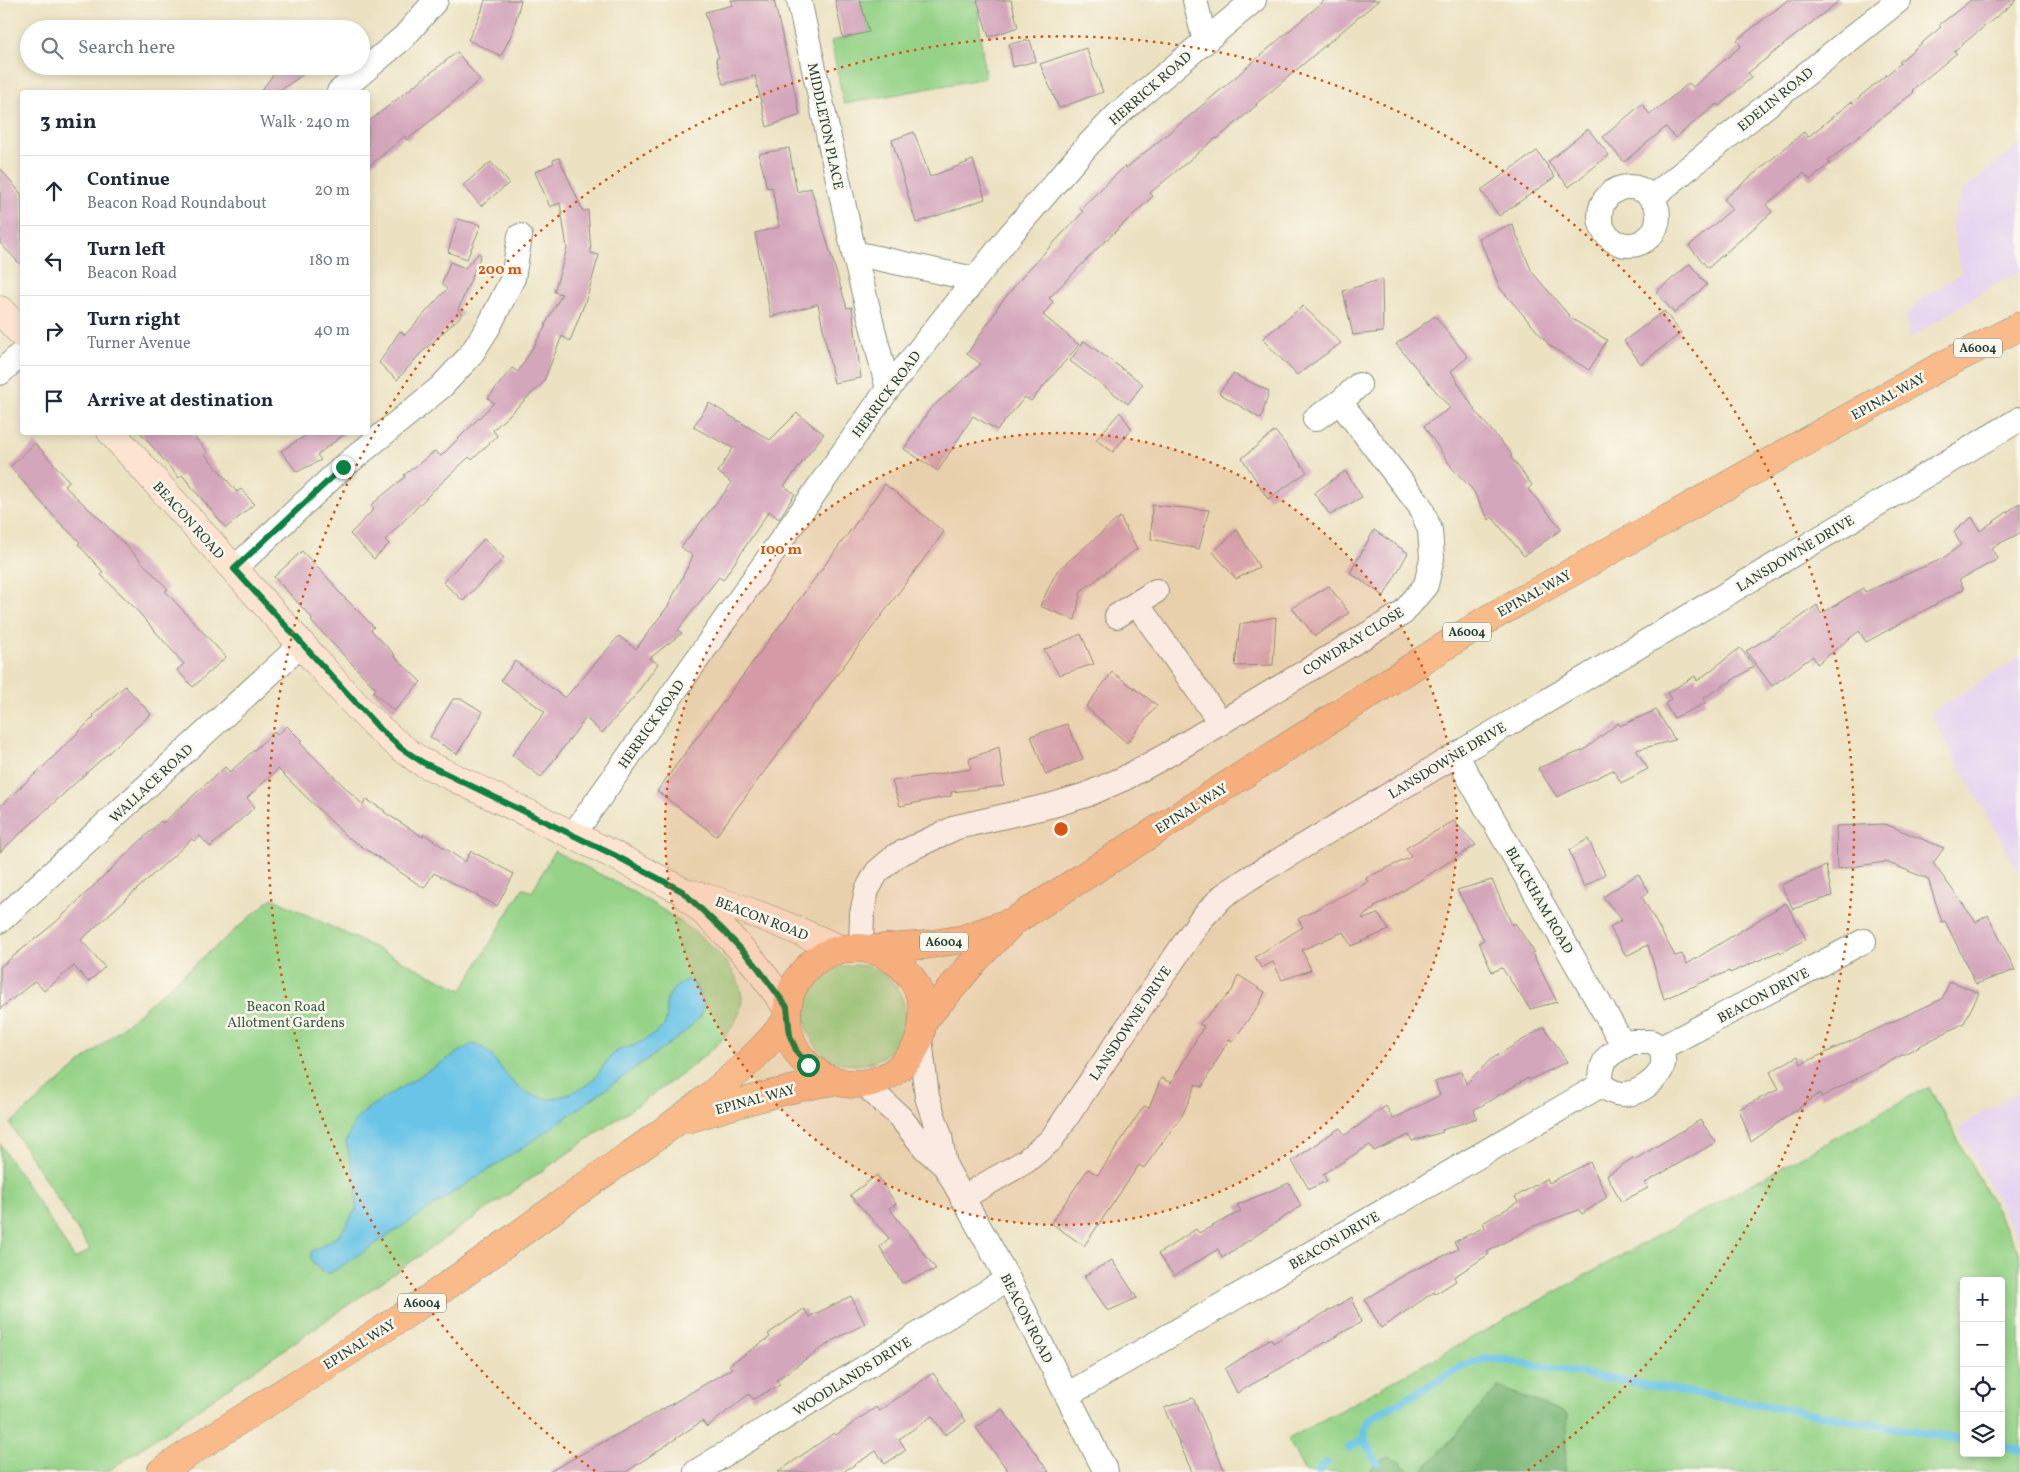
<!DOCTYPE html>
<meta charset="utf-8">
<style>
:root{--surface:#fff;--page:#f6f6f7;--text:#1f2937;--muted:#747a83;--line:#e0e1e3}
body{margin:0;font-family:Vollkorn,serif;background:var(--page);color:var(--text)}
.controls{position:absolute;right:15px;bottom:15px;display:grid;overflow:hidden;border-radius:5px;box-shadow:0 2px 8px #0003}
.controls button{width:45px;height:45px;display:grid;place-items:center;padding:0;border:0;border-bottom:1px solid var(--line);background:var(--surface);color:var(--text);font:25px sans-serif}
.stop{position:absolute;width:15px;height:15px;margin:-11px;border:4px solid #0b8043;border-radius:50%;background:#fff}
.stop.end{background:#0b8043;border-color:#fff;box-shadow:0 1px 5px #0008}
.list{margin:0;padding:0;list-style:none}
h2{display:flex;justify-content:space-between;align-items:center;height:65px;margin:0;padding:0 20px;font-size:21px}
h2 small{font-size:16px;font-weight:400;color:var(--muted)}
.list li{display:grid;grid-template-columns:32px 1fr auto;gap:15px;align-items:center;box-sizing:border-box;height:70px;padding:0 20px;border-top:1px solid var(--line)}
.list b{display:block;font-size:19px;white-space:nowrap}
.list p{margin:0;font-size:16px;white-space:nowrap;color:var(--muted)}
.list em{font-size:16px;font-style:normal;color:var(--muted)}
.icon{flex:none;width:28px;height:28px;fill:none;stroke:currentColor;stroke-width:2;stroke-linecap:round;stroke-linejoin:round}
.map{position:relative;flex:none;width:2020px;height:1472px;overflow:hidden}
.search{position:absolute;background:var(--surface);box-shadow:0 2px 8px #0003;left:20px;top:20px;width:350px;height:55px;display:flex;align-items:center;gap:12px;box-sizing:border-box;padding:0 18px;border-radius:28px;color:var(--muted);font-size:19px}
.panel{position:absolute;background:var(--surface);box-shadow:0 2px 8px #0003;left:20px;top:90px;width:350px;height:345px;border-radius:5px}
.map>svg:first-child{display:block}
.built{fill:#e5d3f1}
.green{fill:#96d388;stroke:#5a885e;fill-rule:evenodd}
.forest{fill:#78b574;stroke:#4c7954}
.water{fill:#69c4e7;stroke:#44808e}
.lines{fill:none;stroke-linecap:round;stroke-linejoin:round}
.stream{stroke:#69c4e7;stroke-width:8}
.building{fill:#d4a6bc}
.street-casing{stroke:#86907b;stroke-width:26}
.secondary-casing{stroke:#86907b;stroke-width:29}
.primary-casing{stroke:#86907b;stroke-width:29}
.street{stroke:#fff;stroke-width:24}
.secondary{stroke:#fde4d1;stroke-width:28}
.primary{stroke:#fabb8b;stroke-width:28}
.route{stroke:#0b8043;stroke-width:6}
.ring{fill:none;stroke:#d45610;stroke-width:2.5;stroke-dasharray:2.5 5}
.labels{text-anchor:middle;stroke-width:5;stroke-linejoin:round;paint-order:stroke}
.shield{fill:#fbf7ec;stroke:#61756b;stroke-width:1}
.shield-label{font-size:12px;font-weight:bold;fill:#1f3d34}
.street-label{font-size:14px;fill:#1f3d34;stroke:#fbf7ec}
.park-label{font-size:14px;fill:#375b45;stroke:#fbf7ec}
.centre{fill:#d45610;stroke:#fbf7ec;stroke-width:2.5}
.ring-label{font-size:15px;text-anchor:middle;font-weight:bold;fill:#d45610;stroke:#fbf7ec;stroke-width:5;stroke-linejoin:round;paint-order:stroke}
</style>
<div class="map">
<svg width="2020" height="1472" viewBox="0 0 2020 1472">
<rect width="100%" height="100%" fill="#fbf7ec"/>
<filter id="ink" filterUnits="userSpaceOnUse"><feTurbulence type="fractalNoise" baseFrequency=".02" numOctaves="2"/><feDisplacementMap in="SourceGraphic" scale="10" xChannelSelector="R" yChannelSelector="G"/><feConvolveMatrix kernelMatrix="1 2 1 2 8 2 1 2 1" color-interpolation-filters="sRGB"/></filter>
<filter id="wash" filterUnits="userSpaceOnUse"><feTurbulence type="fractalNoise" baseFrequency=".0096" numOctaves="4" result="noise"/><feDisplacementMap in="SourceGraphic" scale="20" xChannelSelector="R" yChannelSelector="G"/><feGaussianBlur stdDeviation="1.12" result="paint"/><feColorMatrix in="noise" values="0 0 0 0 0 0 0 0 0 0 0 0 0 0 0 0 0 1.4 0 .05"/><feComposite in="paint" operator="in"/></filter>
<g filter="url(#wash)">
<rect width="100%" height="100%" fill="#ece2c2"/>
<g class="built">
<polygon points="2020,144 2020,272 1996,283 1909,339 1906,316 1923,298 1961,273 1952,225 1962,192"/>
<polygon points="2020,657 2020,874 1930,714"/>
<polygon points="2020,1090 2020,1242 1958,1129"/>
</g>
<g class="green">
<polygon points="860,0 977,0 985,78 844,104 831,41 868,32"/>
<path d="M554,851C598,874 766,949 739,1014C728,1039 705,1055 685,1072L107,1472H0V1144L75,1259L90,1250L10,1124L272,898L462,990L523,888L532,892Z"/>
<circle cx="855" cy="1015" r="50"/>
<path d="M1929,1086L2020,1255V1472H1564L1568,1414L1498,1387L1422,1472H1409L1400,1462L1377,1463L1369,1472H1305L1288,1439ZM1964,1281H2001V1453H1964Z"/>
</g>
<g class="forest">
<polygon points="1498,1387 1568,1414 1564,1472 1422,1472"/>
<polygon points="1389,1457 1400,1462 1409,1472 1369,1472 1377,1463"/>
</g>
<path class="water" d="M688,979L695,985L704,1002L701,1016L683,1034L540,1136L331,1273C321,1274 316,1266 311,1259V1252L340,1235L356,1209L357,1188L346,1142L355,1120L371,1106L472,1044C498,1047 502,1088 537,1096C541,1097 545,1099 548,1099C560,1099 586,1088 593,1080C602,1071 606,1058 617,1051C621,1048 627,1048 632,1046C640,1043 659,1032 664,1026C667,1020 667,1013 666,1007C666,994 677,984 688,979Z"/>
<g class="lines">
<g class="stream">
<polyline points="2001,1446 2020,1450"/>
<polyline points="1349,1448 1365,1439"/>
<path d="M1377,1463C1367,1446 1358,1437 1370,1419L1469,1363L1483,1359H1497L1964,1440"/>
<polyline points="1319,1472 1320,1468 1326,1463"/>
</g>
</g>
<g id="blocks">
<g class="building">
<polygon points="485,0 521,0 513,31 501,56 468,40 481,13"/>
<polygon points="731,0 774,0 800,115 767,127 755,76 723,84 716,58 719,58 705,12 733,5"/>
<polygon points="835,0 860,0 869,32 843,38"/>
<polygon points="977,0 1011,0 1018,27 989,37"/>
<polygon points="1325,0 1379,0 1256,104 1257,105 1217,139 1216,138 1150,193 1153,196 1099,247 1049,298 1053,302 1043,315 1079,345 1031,401 1025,397 997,430 973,416 938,471 904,449 930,409 981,364 967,354 997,310 996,309 1027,271 1083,212 1080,209 1125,166 1126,168 1204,104"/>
<polygon points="1788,0 1840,0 1748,73 1752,77 1719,106 1717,104 1675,138 1666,127 1624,162 1603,137 1642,104 1650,115 1689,83 1693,87 1741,46 1737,40"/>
<polygon points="1971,0 2017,0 1954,51 1957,53 1912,90 1914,92 1828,161 1830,164 1810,180 1804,173 1766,205 1772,212 1708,268 1689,246 1732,209 1724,199 1804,132 1808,137 1851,102 1852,103 1901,63 1899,62 1941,27 1939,25"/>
<polygon points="1030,40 1036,61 1013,67 1009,44"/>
<polygon points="1086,48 1103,92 1059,108 1040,64"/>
<polygon points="457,52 480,80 407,140 405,136 368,167 368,122"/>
<polygon points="280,66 316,66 277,92 260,92"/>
<polygon points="1588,129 1609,155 1569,187 1548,162"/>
<polygon points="914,132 930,177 973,160 985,199 916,223 892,140"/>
<polygon points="789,148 797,192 811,188 847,308 852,307 861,378 834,383 818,304 771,317 755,233 779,227 772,187 767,188 759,154"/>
<polygon points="1537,151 1555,177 1499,216 1481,190"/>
<polygon points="559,158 583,211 588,210 591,253 599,255 587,297 570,341 562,336 543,383 493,430 497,436 472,460 469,457 433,491 385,540 389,544 374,559 350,534 374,509 371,505 405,477 404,475 435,451 441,456 494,403 488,398 512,368 518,372 546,326 545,325 562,294 554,292 567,248 560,203 550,207 535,172 554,163 553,160"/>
<polygon points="491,162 509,183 481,206 463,185"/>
<polygon points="0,168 22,195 22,266 0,243"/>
<polygon points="458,219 481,225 467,259 448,252"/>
<polygon points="1512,224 1532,272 1572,319 1607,340 1589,370 1550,346 1500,288 1479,238"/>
<polygon points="479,253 481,255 458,310 463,314 420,354 397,380 379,363 400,331 405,335 447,289 442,283 450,262 465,268"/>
<polygon points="1690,264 1707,285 1674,313 1656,292"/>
<polygon points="1382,279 1383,332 1353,335 1343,291"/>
<polygon points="1303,306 1341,343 1297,375 1262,339"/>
<polygon points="1664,311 1681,333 1641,364 1624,341"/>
<polygon points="1435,316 1468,357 1451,371 1476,412 1512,455 1510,456 1532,485 1528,489 1562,529 1524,556 1492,517 1489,520 1472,489 1452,468 1424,426 1450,408 1396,344"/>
<polygon points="1084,341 1143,384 1128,404 1070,361"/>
<polygon points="1233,374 1269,391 1261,419 1219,393"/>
<polygon points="709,403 770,440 797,413 824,434 784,486 795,494 779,519 769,511 723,580 719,577 678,630 682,633 650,658 658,664 634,697 602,733 586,718 541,777 512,755 545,712 501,680 515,661 565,698 619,636 636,649 668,606 693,556 681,547 732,483 718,472 733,448 693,427"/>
<polygon points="1120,412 1132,429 1113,452 1096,440"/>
<polygon points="1275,431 1307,472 1268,499 1242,458"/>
<polygon points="140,432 190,432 208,452 205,454 237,492 241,489 254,504 226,528 182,475 179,478"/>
<polygon points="311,432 347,432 317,455 321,460 297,472 281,451"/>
<polygon points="35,443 70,482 64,486 101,520 168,589 165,591 226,657 193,687 177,670 184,664 133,606 101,575 103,572 78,544 80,542 59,522 10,467"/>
<polygon points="1345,471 1362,497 1330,515 1314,493"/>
<polygon points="885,484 944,532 716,836 657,791"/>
<polygon points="2020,503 2020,533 1991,548 1998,559 1959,580 1964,589 1866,642 1859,631 1817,664 1813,656 1772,686 1746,651 1790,625 1817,605 1821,614 1863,588 1865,592 1942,559 1961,545 1954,532 1972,517 1980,531"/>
<polygon points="1152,505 1209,510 1199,549 1151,539"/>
<polygon points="1120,517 1137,549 1081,591 1075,620 1040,606 1057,571"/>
<polygon points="1237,530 1259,567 1236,579 1213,552"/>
<polygon points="1374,530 1408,553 1384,596 1350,573"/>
<polygon points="484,539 504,558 463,601 443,582"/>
<polygon points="302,551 335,586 334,587 374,627 371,630 395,655 394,656 421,682 394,711 373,692 376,689 311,621 313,619 274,577"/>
<polygon points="1329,586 1349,613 1315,636 1292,608"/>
<polygon points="1276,617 1273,665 1235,666 1240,624"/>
<polygon points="1081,634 1094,664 1059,675 1044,650"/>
<polygon points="1740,648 1755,666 1704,698 1706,703 1674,718 1665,704 1671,699 1667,693 1695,676 1697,681"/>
<polygon points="1112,672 1157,705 1127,743 1086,707"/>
<polygon points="125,686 151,714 0,852 0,806 45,765 94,717 93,715"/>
<polygon points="453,699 462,699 483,712 457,754 430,737"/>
<polygon points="1656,710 1675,740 1636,750 1648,769 1621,783 1613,770 1557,797 1538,768 1584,750 1618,723 1620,726"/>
<polygon points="1067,724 1083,759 1046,775 1031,736"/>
<polygon points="287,726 302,741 300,743 363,805 366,799 385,811 384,812 423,837 424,834 465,862 471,851 514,874 497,906 434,873 424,888 346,836 278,769 247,798 255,807 210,847 200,836 194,841 192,839 81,940 105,967 88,982 74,966 44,991 35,981 0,1009 0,967 56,922 161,821 163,823 225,767 230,772 274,732 277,735"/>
<polygon points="999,747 1004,786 951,792 951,796 900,806 892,781 971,769 969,759"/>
<polygon points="1454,821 1476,845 1390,899 1374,906 1375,908 1362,917 1363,919 1378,914 1389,930 1351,946 1343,932 1302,950 1311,970 1282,980 1273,962 1261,968 1255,957 1303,927 1298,919 1368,882 1366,878 1411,857 1406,848"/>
<polygon points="1885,824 1944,848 1933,863 1976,922 1988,915 2015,970 1976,984 1945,921 1942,922 1928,879 1886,862 1837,869 1836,826"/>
<polygon points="1588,839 1605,874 1584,887 1569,850"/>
<polygon points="1826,866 1832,896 1793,909 1781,885"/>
<polygon points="1638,874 1649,891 1642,897 1675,956 1682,954 1687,964 1786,903 1806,939 1781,953 1780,951 1730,973 1729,971 1664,999 1648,945 1626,956 1610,927 1622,920 1603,897"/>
<polygon points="1492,880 1512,925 1515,923 1534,952 1532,953 1557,1002 1530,1009 1502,968 1492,972 1479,942 1484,940 1457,890"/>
<polygon points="1238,975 1265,992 1260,1003 1233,1041 1229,1039 1202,1087 1196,1084 1183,1114 1144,1168 1139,1165 1084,1246 1051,1223 1088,1169 1098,1175 1144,1106 1149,1108 1161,1078 1171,1083 1204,1026 1199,1024 1232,991"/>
<polygon points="1950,981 1979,993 1964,1023 1821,1097 1820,1093 1751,1142 1739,1109 1779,1089 1770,1072 1798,1056 1801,1064 1942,999"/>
<polygon points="1544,1027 1567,1062 1529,1080 1528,1078 1474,1110 1477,1118 1442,1130 1443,1132 1412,1141 1409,1135 1374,1151 1370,1145 1323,1174 1327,1181 1309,1189 1292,1161 1320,1142 1319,1141 1340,1128 1345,1135 1386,1106 1393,1119 1440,1095 1435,1082 1462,1071 1466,1084 1490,1060"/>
<polygon points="1700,1120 1716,1142 1645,1183 1648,1188 1621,1202 1607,1175 1633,1158 1634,1160"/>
<polygon points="1590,1162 1607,1197 1582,1214 1579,1210 1534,1226 1487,1252 1489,1254 1454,1277 1456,1281 1435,1294 1434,1292 1381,1328 1365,1300 1406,1274 1458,1249 1454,1242 1485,1227 1483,1223 1518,1202 1515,1197 1547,1178 1549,1183"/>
<polygon points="877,1175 896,1204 889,1208 936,1269 902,1283 880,1247 889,1238 850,1195"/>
<polygon points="1289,1183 1301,1206 1222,1258 1218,1249 1174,1276 1158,1254 1196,1229 1199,1233 1241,1211 1237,1205"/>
<polygon points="1112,1260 1137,1298 1108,1311 1084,1276"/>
<polygon points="851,1296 865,1324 835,1339 776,1380 780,1385 753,1399 749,1394 707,1427 702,1421 626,1472 549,1472 665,1408 732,1368 729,1365 770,1337 768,1334 804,1309 809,1317"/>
<polygon points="1352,1297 1361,1322 1237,1393 1225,1369 1271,1338 1273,1343"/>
<polygon points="933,1373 966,1421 945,1435 932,1416 899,1439 906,1450 885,1464 876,1451 843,1472 778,1472 834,1433 836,1435 876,1407 879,1411"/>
<polygon points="1193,1398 1225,1472 1192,1472 1164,1408"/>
<polygon points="1002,1409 1030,1446 1049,1472 1009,1472 976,1428"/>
</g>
</g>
</g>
<g filter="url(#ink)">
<use href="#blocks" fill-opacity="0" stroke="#86907b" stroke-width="1"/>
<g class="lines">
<g class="street-casing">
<g id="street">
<polyline points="799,0 854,253 888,389"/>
<polyline points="1195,0 1205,42"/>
<polyline points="339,92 404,37 436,0"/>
<circle cx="1629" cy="216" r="29"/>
<polyline points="1651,198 1899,0"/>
<polyline points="854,253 974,279"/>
<polyline points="0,373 22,353"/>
<polyline points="1315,419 1340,402 1359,385"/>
<polyline points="234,569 343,467 441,387 470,356 489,326 513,278 520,236"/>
<polyline points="1137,604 1221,723"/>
<polyline points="1117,616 1156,591"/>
<polyline points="1456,755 1624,1046"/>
<polyline points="573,835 888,389 1010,235 1088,145 1116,116 1254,0"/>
<polyline points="0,921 302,644"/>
<polyline points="861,947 862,914 867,890 877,872 897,855 957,827 1053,805 1086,795 1125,778 1167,755 1403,613 1426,585 1432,558 1430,530 1420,506 1340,402"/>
<polyline points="920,1039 927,1097 940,1136 945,1166"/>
<path d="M1632,1042H1651L1661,1048C1662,1053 1664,1059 1663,1064C1660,1079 1638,1095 1623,1094C1614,1094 1608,1089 1601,1085C1600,1057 1609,1054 1632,1042Z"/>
<polyline points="1661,1048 1864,941"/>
<polyline points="863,1083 900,1117 925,1148 945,1166 1008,1279 1106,1472"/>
<polyline points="962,1198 1026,1161 1051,1140 1201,919 1223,896 1248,879 2020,419"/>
<polyline points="1067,1395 1601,1085"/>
<polyline points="696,1472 1008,1279"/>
</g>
</g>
<g class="secondary-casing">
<g id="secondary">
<polyline points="0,310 22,334"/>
<path d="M111,432C172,500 233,568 293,635C333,679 372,730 422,762L616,856L682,891L725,932L755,964L787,1007"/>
<path d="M684,892C740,905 787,926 840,949"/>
</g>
</g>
<g class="primary-casing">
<g id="primary">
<circle cx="855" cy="1016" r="68"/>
<polyline points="872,949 926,945 963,939 1008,923"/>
<polyline points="924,1020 978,957 1014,921 1486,620 1936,369 2020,326"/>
<path d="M688,1119C737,1104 786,1088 837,1081"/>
<path d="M161,1472C242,1416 327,1367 409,1312C469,1271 528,1228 587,1185C654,1138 736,1085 787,1020"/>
</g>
</g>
<use href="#street" class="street"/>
<use href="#secondary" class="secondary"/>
<use href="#primary" class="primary"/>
</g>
</g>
<g class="lines" filter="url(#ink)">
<polyline class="route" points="343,467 234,569 379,728 401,748 422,762 616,856 682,891 725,932 755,964 787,1007 790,1036 797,1052 808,1065"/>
</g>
<circle cx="1061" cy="829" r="396" fill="#d45610" fill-opacity=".12"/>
<g class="ring">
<circle cx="1061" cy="829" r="396"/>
<path d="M595 1471A793 793 0 1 1 1527 1471"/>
</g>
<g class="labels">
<g class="shield">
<rect x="1954" y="338.5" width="48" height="19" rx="4"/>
<rect x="1443" y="622.5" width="48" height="19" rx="4"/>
<rect x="920" y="932.5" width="48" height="19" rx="4"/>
<rect x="398" y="1293.5" width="48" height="19" rx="4"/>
</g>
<g class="shield-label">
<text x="1978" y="352">A6004</text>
<text x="1467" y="636">A6004</text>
<text x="944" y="946">A6004</text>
<text x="422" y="1307">A6004</text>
</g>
<g class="street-label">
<text transform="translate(1150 88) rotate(-41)" y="5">HERRICK ROAD</text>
<text transform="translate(1775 99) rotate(-39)" y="5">EDELIN ROAD</text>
<text transform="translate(826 126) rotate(78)" y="5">MIDDLETON PLACE</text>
<text transform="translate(886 394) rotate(-53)" y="5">HERRICK ROAD</text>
<text transform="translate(1888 396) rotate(-29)" y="5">EPINAL WAY</text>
<text transform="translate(189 520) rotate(48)" y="5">BEACON ROAD</text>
<text transform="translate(1795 553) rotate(-31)" y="5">LANSDOWNE DRIVE</text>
<text transform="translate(1534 593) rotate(-29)" y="5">EPINAL WAY</text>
<text transform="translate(1353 641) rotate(-32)" y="5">COWDRAY CLOSE</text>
<text transform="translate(651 724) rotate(-55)" y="5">HERRICK ROAD</text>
<text transform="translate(1447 760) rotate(-31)" y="5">LANSDOWNE DRIVE</text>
<text transform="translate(151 783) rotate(-43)" y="5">WALLACE ROAD</text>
<text transform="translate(1191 808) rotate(-32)" y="5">EPINAL WAY</text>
<text transform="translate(1540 900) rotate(60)" y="5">BLACKHAM ROAD</text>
<text transform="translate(762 918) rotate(21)" y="5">BEACON ROAD</text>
<text transform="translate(1763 995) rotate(-28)" y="5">BEACON DRIVE</text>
<text transform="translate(1130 1023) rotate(-56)" y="5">LANSDOWNE DRIVE</text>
<text transform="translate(755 1099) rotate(-15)" y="5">EPINAL WAY</text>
<text transform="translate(1334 1240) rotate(-30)" y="5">BEACON DRIVE</text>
<text transform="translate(1027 1318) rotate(63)" y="5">BEACON ROAD</text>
<text transform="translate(359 1344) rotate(-32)" y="5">EPINAL WAY</text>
<text transform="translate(852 1376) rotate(-32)" y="5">WOODLANDS DRIVE</text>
</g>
<g class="park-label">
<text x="286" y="1011">Beacon Road<tspan x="286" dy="16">Allotment Gardens</tspan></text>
</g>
</g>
<circle cx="1061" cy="829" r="8" class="centre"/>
<g class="ring-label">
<text x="500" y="274">200 m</text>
<text x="781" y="554">100 m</text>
</g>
</svg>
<div class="controls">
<button>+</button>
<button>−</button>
<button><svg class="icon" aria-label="locate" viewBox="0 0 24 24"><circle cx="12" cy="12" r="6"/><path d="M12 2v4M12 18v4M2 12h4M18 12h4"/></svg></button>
<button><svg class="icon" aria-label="layers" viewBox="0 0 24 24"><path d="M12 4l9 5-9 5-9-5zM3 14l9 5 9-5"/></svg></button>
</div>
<div class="stop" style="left:808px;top:1065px"></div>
<div class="stop end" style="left:343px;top:467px"></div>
<div class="search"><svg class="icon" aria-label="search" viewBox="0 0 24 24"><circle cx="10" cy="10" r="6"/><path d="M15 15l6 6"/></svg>Search here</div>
<section class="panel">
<h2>3 min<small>Walk · 240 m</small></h2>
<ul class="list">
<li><svg class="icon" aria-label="ahead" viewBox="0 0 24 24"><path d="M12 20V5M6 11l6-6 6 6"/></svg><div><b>Continue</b><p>Beacon Road Roundabout</p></div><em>20 m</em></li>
<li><svg class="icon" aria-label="left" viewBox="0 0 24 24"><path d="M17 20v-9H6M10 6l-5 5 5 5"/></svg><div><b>Turn left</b><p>Beacon Road</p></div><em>180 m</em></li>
<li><svg class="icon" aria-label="right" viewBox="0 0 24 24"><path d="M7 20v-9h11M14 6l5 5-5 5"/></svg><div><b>Turn right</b><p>Turner Avenue</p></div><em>40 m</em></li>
<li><svg class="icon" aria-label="arrive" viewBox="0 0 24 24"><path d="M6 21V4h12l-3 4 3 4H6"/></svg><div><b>Arrive at destination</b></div></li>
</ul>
</section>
</div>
